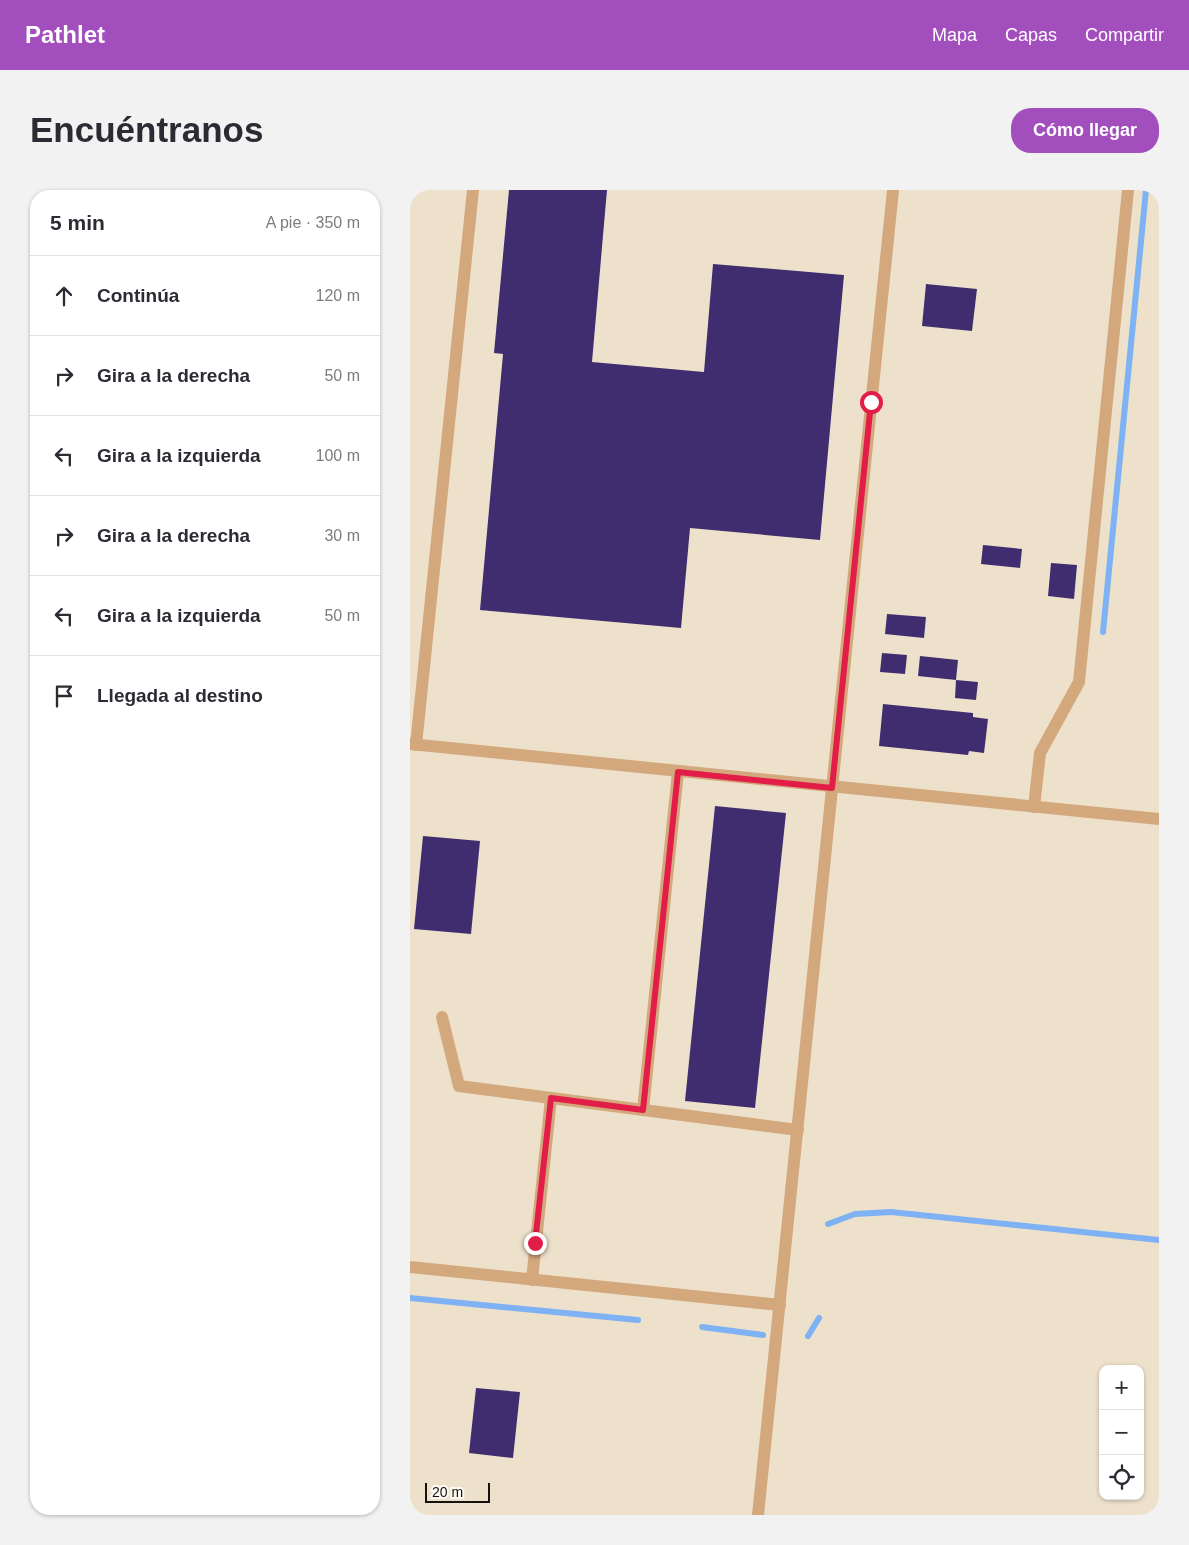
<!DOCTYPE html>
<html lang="es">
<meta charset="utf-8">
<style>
:root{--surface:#fff;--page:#f2f2f3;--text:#2b2b33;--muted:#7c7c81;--line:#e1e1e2;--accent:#a24ebd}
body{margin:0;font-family:Arial,sans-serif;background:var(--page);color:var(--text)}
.controls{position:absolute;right:15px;bottom:15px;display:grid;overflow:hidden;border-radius:10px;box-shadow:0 1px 4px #0004}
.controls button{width:45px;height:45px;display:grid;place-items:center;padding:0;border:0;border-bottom:1px solid var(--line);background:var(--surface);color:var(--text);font:25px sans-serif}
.scale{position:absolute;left:15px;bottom:12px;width:65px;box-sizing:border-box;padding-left:5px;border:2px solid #15120d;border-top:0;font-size:14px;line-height:18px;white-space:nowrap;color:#15120d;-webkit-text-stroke:4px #fefbf5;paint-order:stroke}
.stop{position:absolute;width:15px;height:15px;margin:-11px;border:4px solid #e11d48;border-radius:50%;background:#fff}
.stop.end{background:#e11d48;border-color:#fff;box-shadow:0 1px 5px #0008}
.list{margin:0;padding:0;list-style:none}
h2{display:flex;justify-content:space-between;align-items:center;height:65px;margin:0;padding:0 20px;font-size:21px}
h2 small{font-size:16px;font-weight:400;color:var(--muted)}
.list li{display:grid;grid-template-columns:32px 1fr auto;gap:15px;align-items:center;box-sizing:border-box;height:80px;padding:0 20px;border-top:1px solid var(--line)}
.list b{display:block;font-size:19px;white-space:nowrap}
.list em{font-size:16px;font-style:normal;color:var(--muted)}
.icon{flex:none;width:28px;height:28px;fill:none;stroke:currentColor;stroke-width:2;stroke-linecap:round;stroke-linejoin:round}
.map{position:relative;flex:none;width:749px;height:1325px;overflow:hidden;border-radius:20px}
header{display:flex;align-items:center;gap:30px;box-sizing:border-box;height:70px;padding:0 25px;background:var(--accent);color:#fff}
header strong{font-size:24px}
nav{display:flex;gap:28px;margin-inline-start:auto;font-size:18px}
.intro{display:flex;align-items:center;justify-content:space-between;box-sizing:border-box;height:120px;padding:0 30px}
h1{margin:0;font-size:35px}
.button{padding:12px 22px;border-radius:20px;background:var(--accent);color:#fff;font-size:18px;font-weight:700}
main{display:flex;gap:30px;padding:0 30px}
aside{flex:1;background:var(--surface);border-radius:20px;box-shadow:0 1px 4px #0004}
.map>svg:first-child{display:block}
.built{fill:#ede1cc;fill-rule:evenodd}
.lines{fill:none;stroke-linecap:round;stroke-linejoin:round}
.stream{stroke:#7eb2f4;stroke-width:6}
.building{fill:#402d70}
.lane{stroke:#d4a87d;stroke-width:12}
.route{stroke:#e11d48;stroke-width:6}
</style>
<header>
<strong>Pathlet</strong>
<nav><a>Mapa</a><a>Capas</a><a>Compartir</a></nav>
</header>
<div class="intro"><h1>Encuéntranos</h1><a class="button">Cómo llegar</a></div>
<main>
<aside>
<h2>5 min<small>A pie · 350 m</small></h2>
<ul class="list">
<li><svg class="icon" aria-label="ahead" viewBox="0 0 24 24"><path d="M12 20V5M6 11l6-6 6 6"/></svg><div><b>Continúa</b></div><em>120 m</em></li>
<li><svg class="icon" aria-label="right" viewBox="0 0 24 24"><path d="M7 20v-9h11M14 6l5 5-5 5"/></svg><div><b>Gira a la derecha</b></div><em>50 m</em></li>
<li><svg class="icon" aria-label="left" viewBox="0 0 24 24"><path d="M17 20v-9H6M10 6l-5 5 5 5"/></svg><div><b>Gira a la izquierda</b></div><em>100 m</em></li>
<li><svg class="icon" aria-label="right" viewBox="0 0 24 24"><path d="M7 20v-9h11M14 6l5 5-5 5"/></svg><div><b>Gira a la derecha</b></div><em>30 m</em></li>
<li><svg class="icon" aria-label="left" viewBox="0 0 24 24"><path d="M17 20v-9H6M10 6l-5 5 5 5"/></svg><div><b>Gira a la izquierda</b></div><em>50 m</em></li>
<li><svg class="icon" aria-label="arrive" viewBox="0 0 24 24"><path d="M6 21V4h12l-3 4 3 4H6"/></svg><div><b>Llegada al destino</b></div></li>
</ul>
</aside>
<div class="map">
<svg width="749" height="1325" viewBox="0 0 749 1325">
<rect width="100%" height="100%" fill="#f6eddf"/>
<path class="built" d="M0,0H749V1325H0ZM693,1179H730V1306H693Z"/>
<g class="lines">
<g class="stream">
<polyline points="693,442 736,0"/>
<polyline points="418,1034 445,1024 481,1022 749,1050"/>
<polyline points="0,1108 228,1130"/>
<polyline points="292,1137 353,1145"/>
<polyline points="398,1146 409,1128"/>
</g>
</g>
<g class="building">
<polygon points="99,0 197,0 182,172 294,182 303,74 434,85 410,350 280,338 271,438 70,420 93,164 84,163"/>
<polygon points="516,94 567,99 562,141 512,136"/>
<polygon points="573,355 612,359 610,378 571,374"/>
<polygon points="641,373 667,375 664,409 638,406"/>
<polygon points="477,424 516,427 514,448 475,444"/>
<polygon points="472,463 497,465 495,484 470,482"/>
<polygon points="510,466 548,470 546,490 508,486"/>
<polygon points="546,490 568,492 566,510 545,508"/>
<polygon points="473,514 563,523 563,527 578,529 574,563 559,561 558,565 469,556"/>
<polygon points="305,616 376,623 345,918 275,911"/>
<polygon points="13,646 70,651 61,744 4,739"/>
<polygon points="66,1198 110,1202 103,1268 59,1263"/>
</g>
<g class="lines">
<g class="lane">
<polyline points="0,554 749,629"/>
<polyline points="6,555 63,0"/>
<polyline points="624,617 630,563 669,492 718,0"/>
<polyline points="32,827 49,896 388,940"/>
<polyline points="233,920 268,582"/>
<polyline points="0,1077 370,1115"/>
<polyline points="122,1090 141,908"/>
<polyline points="348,1325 483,0"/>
</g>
</g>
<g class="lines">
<polyline class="route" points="125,1053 141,908 233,920 268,582 422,598 461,212"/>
</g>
</svg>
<div class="controls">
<button>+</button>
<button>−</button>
<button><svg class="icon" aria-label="locate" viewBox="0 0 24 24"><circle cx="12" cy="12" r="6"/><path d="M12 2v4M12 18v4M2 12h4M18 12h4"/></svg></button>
</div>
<div class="scale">20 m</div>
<div class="stop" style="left:461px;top:212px"></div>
<div class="stop end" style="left:125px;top:1053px"></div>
</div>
</main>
